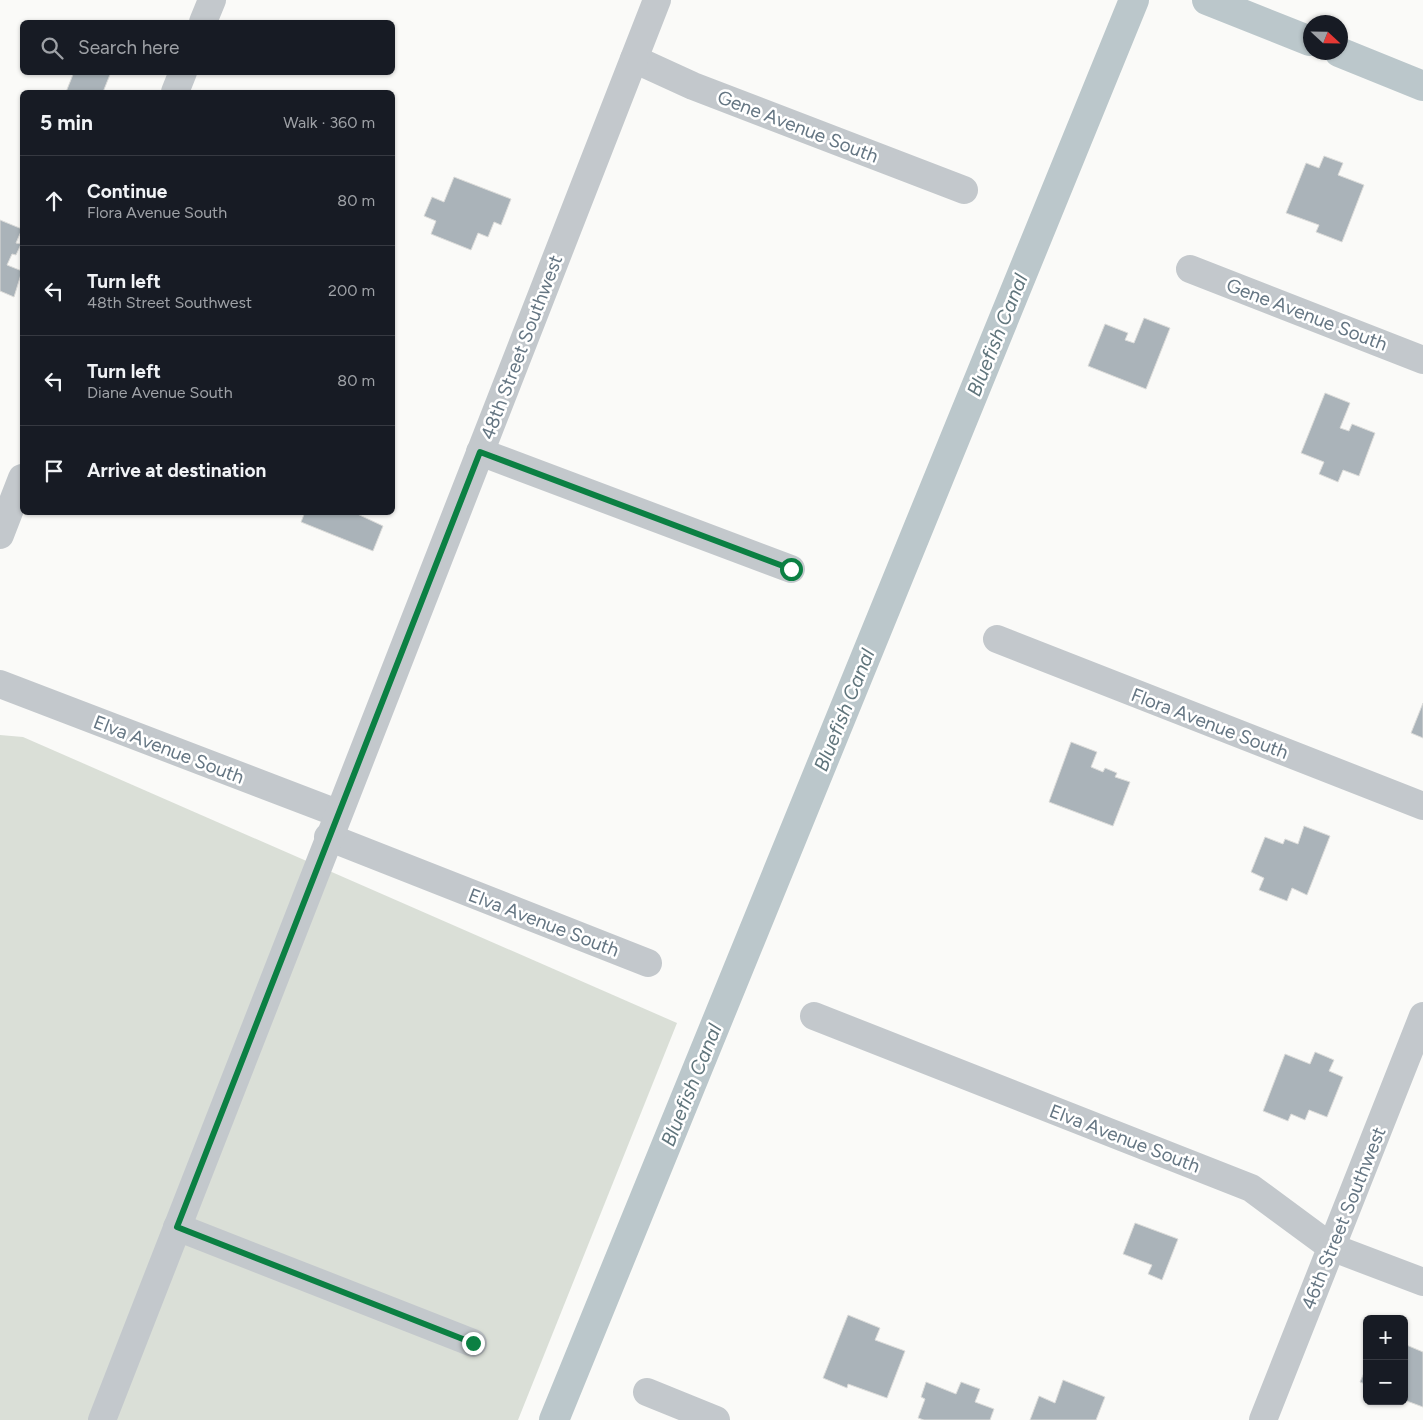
<!DOCTYPE html>
<meta charset="utf-8">
<style>
:root{--surface:#171b24;--page:#20242c;--text:#f1f3f6;--muted:#9ea1a6;--line:#363941}
body{margin:0;font-family:Figtree,sans-serif;background:var(--page);color:var(--text)}
.controls{position:absolute;right:15px;bottom:15px;display:grid;overflow:hidden;border-radius:8px;box-shadow:0 1px 4px #0004}
.controls button{width:45px;height:45px;display:grid;place-items:center;padding:0;border:0;border-bottom:1px solid var(--line);background:var(--surface);color:var(--text);font:25px sans-serif}
.compass{position:absolute;left:1303px;top:15px;width:45px;height:45px;border-radius:50%;background:var(--surface);box-shadow:0 1px 4px #0004;rotate:112deg}
.stop{position:absolute;width:15px;height:15px;margin:-11px;border:4px solid #0b8043;border-radius:50%;background:#fff}
.stop.end{background:#0b8043;border-color:#fff;box-shadow:0 1px 5px #0008}
.list{margin:0;padding:0;list-style:none}
h2{display:flex;justify-content:space-between;align-items:center;height:65px;margin:0;padding:0 20px;font-size:21px}
h2 small{font-size:16px;font-weight:400;color:var(--muted)}
.list li{display:grid;grid-template-columns:32px 1fr auto;gap:15px;align-items:center;box-sizing:border-box;height:90px;padding:0 20px;border-top:1px solid var(--line)}
.list b{display:block;font-size:19px;white-space:nowrap}
.list p{margin:0;font-size:16px;white-space:nowrap;color:var(--muted)}
.list em{font-size:16px;font-style:normal;color:var(--muted)}
.icon{flex:none;width:28px;height:28px;fill:none;stroke:currentColor;stroke-width:2;stroke-linecap:round;stroke-linejoin:round}
.map{position:relative;flex:none;width:1423px;height:1420px;overflow:hidden}
.search{position:absolute;background:var(--surface);box-shadow:0 1px 4px #0004;left:20px;top:20px;width:375px;height:55px;display:flex;align-items:center;gap:12px;box-sizing:border-box;padding:0 18px;border-radius:8px;color:var(--muted);font-size:19px}
.panel{position:absolute;background:var(--surface);box-shadow:0 1px 4px #0004;left:20px;top:90px;width:375px;height:425px;border-radius:8px}
.map>svg:first-child{display:block}
.green{fill:#dadfd7}
.lines{fill:none;stroke-linecap:round;stroke-linejoin:round}
.canal{stroke:#bbc7cb;stroke-width:30}
.building{fill:#aab3b9;stroke:#dcdcda}
.minor{stroke:#c3c8cc;stroke-width:28}
.route{stroke:#0b8043;stroke-width:6}
.labels{text-anchor:middle;stroke-width:5;stroke-linejoin:round;paint-order:stroke}
.street-label{font-size:19px;fill:#657683;stroke:#fff}
.water-label{font-size:20px;font-style:italic;fill:#60757c;stroke:#fff}
</style>
<div class="map">
<svg width="1423" height="1420" viewBox="0 0 1423 1420">
<rect width="100%" height="100%" fill="#fafaf8"/>
<polygon class="green" points="0,735 23,737 677,1023 518,1420 0,1420"/>
<g class="lines">
<g class="canal">
<polyline points="1207,0 1310,41"/>
<polyline points="1339,52 1423,86"/>
<polyline points="554,1420 1134,0"/>
</g>
</g>
<g class="building">
<polygon points="74,72 111,72 103,92 66,92"/>
<polygon points="1324,156 1343,163 1338,175 1364,185 1342,242 1316,232 1319,225 1286,213 1306,163 1319,168"/>
<polygon points="454,177 511,199 501,225 494,222 488,237 478,233 471,250 431,234 436,221 424,216 432,197 444,202"/>
<polygon points="0,220 22,229 16,243 21,244 16,255 12,254 7,265 22,271 14,297 0,291"/>
<polygon points="1144,318 1170,328 1146,389 1088,366 1105,324 1128,333 1125,340 1134,343"/>
<polygon points="1325,393 1350,403 1340,428 1349,431 1352,424 1375,433 1359,476 1343,470 1338,482 1319,474 1324,462 1301,453"/>
<polygon points="305,512 353,512 383,526 373,551 301,522"/>
<polygon points="1423,703 1423,738 1411,733"/>
<polygon points="1071,742 1097,752 1091,767 1103,772 1105,768 1117,773 1115,777 1130,782 1113,826 1049,802"/>
<polygon points="1304,826 1330,836 1307,895 1292,888 1287,901 1259,890 1264,878 1251,872 1265,837 1283,844 1285,839 1298,844"/>
<polygon points="1315,1052 1334,1060 1329,1071 1343,1077 1327,1117 1309,1110 1305,1120 1291,1114 1288,1121 1263,1111 1285,1054 1310,1064"/>
<polygon points="1135,1223 1178,1239 1162,1280 1148,1274 1152,1265 1123,1254"/>
<polygon points="848,1315 880,1328 875,1340 905,1351 887,1398 848,1384 847,1388 823,1378"/>
<polygon points="1404,1344 1423,1352 1423,1407 1404,1400"/>
<polygon points="1367,1366 1367,1385 1360,1382"/>
<polygon points="1063,1380 1105,1397 1096,1420 1030,1420 1039,1396 1055,1403"/>
<polygon points="926,1382 956,1394 961,1382 980,1389 975,1402 994,1409 990,1420 924,1420 918,1418 925,1399 921,1397"/>
</g>
<g class="lines">
<g class="minor">
<polyline points="203,22 212,0"/>
<polyline points="634,59 693,86 964,190"/>
<polyline points="175,92 183,72"/>
<polyline points="1190,269 1423,360"/>
<polyline points="480,452 791,569"/>
<polyline points="0,535 22,478"/>
<polyline points="997,639 1423,806"/>
<polyline points="0,684 337,813"/>
<polyline points="328,837 648,963"/>
<polyline points="814,1016 1251,1188 1331,1247 1423,1282"/>
<polyline points="177,1227 473,1343"/>
<polyline points="647,1392 716,1420"/>
<polyline points="102,1420 657,0"/>
<polyline points="1263,1420 1423,1016"/>
</g>
</g>
<g class="lines">
<polyline class="route" points="473,1343 177,1227 480,452 791,569"/>
</g>
<g class="labels">
<g class="street-label">
<text transform="translate(798 126) rotate(21)" y="7">Gene Avenue South</text>
<text transform="translate(1307 314) rotate(21)" y="7">Gene Avenue South</text>
<text transform="translate(521 347) rotate(-69)" y="7">48th Street Southwest</text>
<text transform="translate(1210 723) rotate(21)" y="7">Flora Avenue South</text>
<text transform="translate(169 749) rotate(21)" y="7">Elva Avenue South</text>
<text transform="translate(544 922) rotate(21)" y="7">Elva Avenue South</text>
<text transform="translate(1125 1138) rotate(21)" y="7">Elva Avenue South</text>
<text transform="translate(1343 1218) rotate(-68)" y="7">46th Street Southwest</text>
</g>
<g class="water-label">
<text transform="translate(997 335) rotate(-68)" y="7">Bluefish Canal</text>
<text transform="translate(844 710) rotate(-68)" y="7">Bluefish Canal</text>
<text transform="translate(691 1085) rotate(-68)" y="7">Bluefish Canal</text>
</g>
</g>
</svg>
<div class="controls">
<button>+</button>
<button>−</button>
</div>
<svg class="compass" viewBox="-18 -18 36 36"><path d="M0-13l5 13h-10z" fill="#e53935"/><path d="M0 13l5-13h-10z" fill="#9ea1a6"/></svg>
<div class="stop" style="left:791px;top:569px"></div>
<div class="stop end" style="left:473px;top:1343px"></div>
<div class="search"><svg class="icon" aria-label="search" viewBox="0 0 24 24"><circle cx="10" cy="10" r="6"/><path d="M15 15l6 6"/></svg>Search here</div>
<section class="panel">
<h2>5 min<small>Walk · 360 m</small></h2>
<ul class="list">
<li><svg class="icon" aria-label="ahead" viewBox="0 0 24 24"><path d="M12 20V5M6 11l6-6 6 6"/></svg><div><b>Continue</b><p>Flora Avenue South</p></div><em>80 m</em></li>
<li><svg class="icon" aria-label="left" viewBox="0 0 24 24"><path d="M17 20v-9H6M10 6l-5 5 5 5"/></svg><div><b>Turn left</b><p>48th Street Southwest</p></div><em>200 m</em></li>
<li><svg class="icon" aria-label="left" viewBox="0 0 24 24"><path d="M17 20v-9H6M10 6l-5 5 5 5"/></svg><div><b>Turn left</b><p>Diane Avenue South</p></div><em>80 m</em></li>
<li><svg class="icon" aria-label="arrive" viewBox="0 0 24 24"><path d="M6 21V4h12l-3 4 3 4H6"/></svg><div><b>Arrive at destination</b></div></li>
</ul>
</section>
</div>
